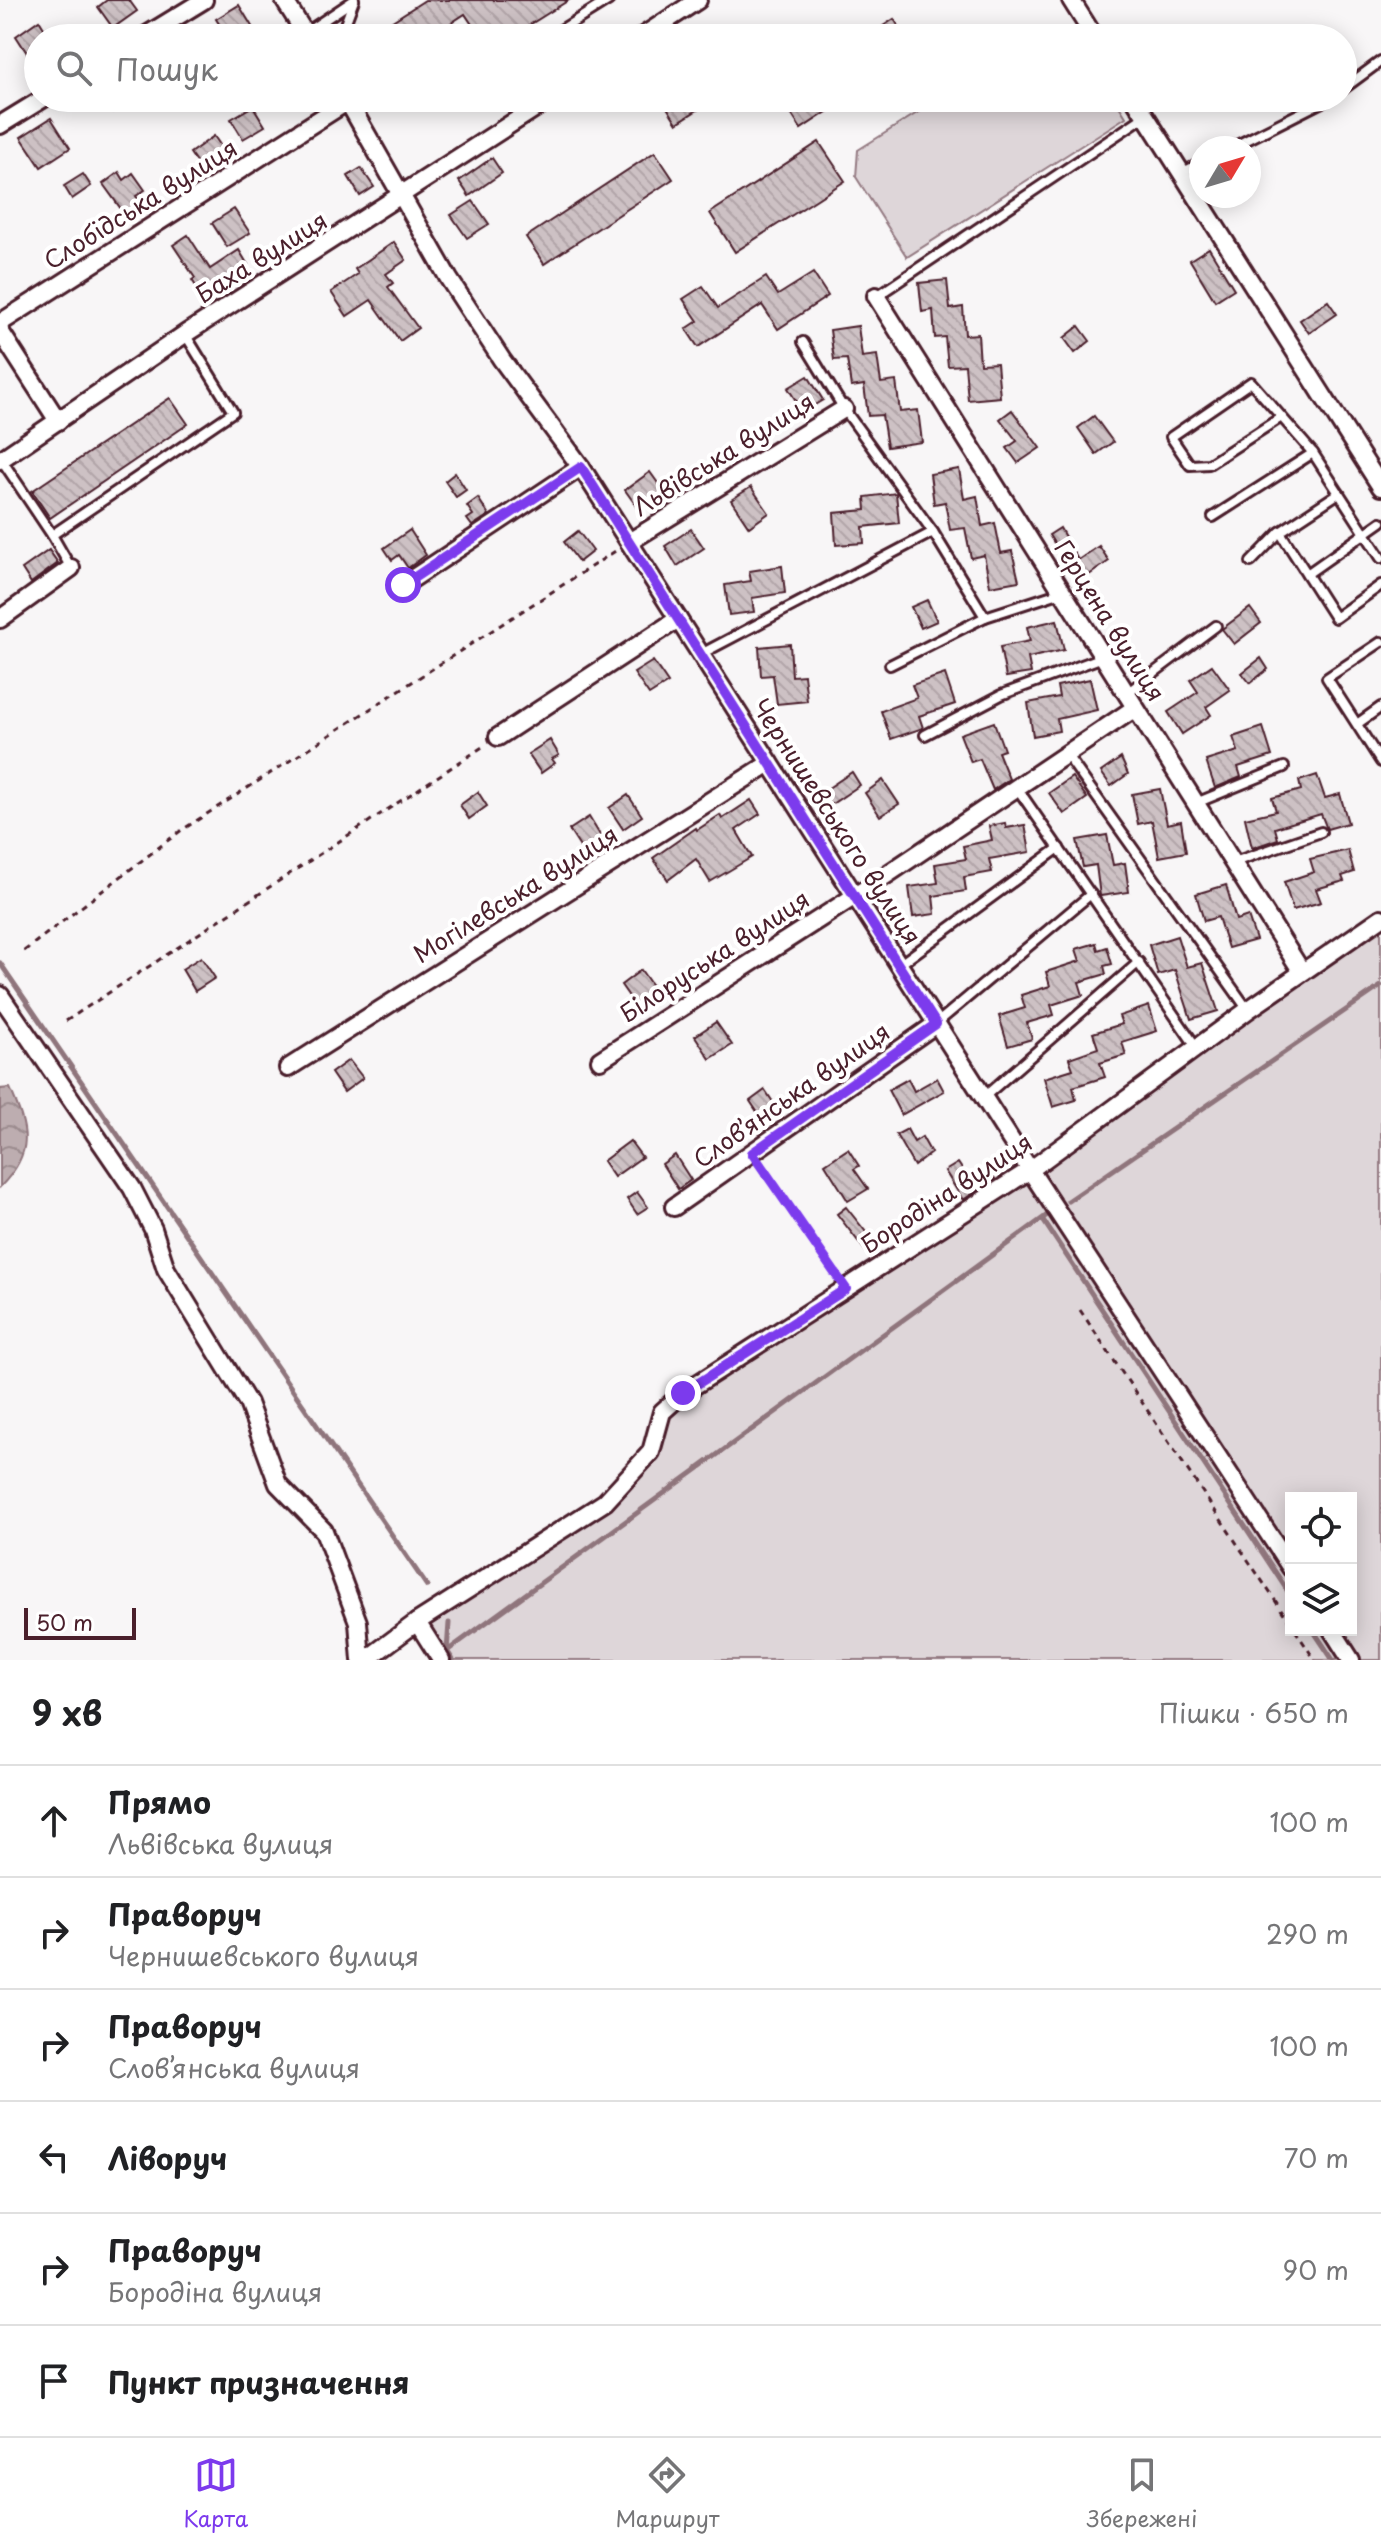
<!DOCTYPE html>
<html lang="uk">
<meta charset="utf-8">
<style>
:root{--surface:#fff;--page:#f6f6f6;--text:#202124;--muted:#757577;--line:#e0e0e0;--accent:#7c3aed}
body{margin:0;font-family:"Playpen Sans",sans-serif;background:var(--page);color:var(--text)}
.controls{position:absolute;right:24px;bottom:24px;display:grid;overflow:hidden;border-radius:0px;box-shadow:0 4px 20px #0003}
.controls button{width:72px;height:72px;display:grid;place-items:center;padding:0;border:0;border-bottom:2px solid var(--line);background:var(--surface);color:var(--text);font:40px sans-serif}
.compass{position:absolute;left:1189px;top:136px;width:72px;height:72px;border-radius:50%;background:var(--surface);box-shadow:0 4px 20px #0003;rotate:52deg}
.scale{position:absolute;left:24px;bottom:20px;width:112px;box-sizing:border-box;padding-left:8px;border:4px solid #4a1f2b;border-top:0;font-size:22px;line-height:28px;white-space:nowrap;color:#4a1f2b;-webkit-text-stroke:6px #fff;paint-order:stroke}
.stop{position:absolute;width:24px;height:24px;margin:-18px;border:6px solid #7c3aed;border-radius:50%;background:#fff}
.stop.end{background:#7c3aed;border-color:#fff;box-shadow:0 2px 8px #0008}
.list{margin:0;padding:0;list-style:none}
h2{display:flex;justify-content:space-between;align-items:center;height:104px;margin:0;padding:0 32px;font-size:34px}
h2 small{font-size:26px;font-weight:400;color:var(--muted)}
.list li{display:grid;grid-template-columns:52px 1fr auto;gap:24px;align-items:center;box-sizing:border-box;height:112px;padding:0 32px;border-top:2px solid var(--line)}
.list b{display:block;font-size:30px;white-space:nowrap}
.list p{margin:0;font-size:26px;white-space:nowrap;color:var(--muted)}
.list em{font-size:26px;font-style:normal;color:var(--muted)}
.icon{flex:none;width:44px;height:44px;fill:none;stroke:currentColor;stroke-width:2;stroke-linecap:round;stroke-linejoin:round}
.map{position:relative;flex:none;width:1381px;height:1660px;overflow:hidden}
.search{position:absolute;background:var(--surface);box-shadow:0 4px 20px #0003;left:24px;right:24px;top:24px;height:88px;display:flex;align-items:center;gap:20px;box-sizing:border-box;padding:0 28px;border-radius:44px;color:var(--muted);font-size:30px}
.sheet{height:776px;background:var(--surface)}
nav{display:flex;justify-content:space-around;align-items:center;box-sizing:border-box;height:112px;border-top:2px solid var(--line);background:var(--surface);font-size:22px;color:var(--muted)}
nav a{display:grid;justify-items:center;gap:4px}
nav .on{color:var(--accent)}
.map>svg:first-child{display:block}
.garden{fill:#ded6d9;stroke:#947a82;stroke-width:2;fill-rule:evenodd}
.water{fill:url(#water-waves);stroke:#8f747b;stroke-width:2}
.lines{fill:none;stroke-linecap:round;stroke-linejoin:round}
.stream{stroke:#8f747b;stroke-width:5}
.building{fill:url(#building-back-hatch);stroke:#4a1f2b;stroke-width:2}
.lane-casing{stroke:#4a1f2b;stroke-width:14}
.street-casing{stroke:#4a1f2b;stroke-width:22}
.path{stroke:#4a1f2b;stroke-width:3;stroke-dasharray:6 6;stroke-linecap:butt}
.lane{stroke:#fff;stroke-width:8}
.street{stroke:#fff;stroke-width:16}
.route{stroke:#7c3aed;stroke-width:10}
.labels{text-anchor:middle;stroke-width:8;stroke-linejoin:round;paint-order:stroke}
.street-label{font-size:24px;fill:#4a1f2b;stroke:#fff}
</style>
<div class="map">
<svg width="1381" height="1660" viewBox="0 0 1381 1660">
<defs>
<pattern id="water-waves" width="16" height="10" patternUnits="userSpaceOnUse" patternTransform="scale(2)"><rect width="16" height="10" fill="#bdadb0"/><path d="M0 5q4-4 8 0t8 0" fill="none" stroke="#9c8c8f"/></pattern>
<pattern id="building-back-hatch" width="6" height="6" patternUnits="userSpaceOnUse" patternTransform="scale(2)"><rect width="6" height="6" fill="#cdc1c4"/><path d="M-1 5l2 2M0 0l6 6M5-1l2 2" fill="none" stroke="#b2a5a9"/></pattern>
</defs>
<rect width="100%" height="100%" fill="#f8f6f7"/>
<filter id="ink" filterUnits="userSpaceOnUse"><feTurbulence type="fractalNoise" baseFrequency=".0125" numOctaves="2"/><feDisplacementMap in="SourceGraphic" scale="16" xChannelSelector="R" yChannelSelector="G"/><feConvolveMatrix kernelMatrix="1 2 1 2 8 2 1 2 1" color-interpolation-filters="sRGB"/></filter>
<g filter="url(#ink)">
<g class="garden">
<polygon points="941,98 1114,98 1126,117 907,257 856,177 858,150"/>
<path d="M1381,918V1660H444L417,1619L605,1501L651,1452L662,1413L873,1273ZM1291,1498H1351V1630H1291Z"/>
</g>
<path class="water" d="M10,1088C28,1129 35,1152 0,1187V1089Z"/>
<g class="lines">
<g class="stream">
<polyline points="0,963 427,1586"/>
<polyline points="1068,1201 1381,986"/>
<polyline points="1043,1220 1291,1596"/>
<polyline points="449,1623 447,1651 453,1660"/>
<polyline points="1313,1630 1333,1660"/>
<polyline points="447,1651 1050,1213"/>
</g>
</g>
<g class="building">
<polygon points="107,0 129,0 137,11 113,28 98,7"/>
<polygon points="425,0 569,0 523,29 526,33 518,38 481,38 465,14 428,38 366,38"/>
<polygon points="239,5 259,38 228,38 216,19"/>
<polygon points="894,19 906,38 865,38"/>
<polygon points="39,20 50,38 38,38 38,70 16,36"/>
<polygon points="104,98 136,98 113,112"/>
<polygon points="661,98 716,98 677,123"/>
<polygon points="781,98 848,98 801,129"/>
<polygon points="253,106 265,126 243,139 231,119"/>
<polygon points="51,118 70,148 41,167 21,137"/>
<polygon points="214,136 227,155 203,172 190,153"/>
<polygon points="819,142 845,181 735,252 710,213"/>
<polygon points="655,152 673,179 544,264 526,237"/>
<polygon points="492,158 502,173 469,196 459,181"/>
<polygon points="361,168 374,187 360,196 348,176"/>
<polygon points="119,172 124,180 133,173 145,190 136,196 140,202 124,213 103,184"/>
<polygon points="83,174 91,186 72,199 64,186"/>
<polygon points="473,201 489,224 467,238 451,215"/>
<polygon points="234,209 250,233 227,247 212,223"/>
<polygon points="188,235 210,269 239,250 248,265 201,294 192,280 195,278 173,245"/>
<polygon points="394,242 406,260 386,274 393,283 388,287 418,328 400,341 371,300 347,316 331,292 358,274 355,269"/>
<polygon points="1209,248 1234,289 1215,301 1190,260"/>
<polygon points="813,273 828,296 778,329 762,305 698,347 686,329 698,321 683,299 703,286 718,308 766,277 778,295"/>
<polygon points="947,280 950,309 963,307 965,335 978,334 980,364 997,363 1000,397 968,400 965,365 948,366 945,337 935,338 933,310 922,312 919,283"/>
<polygon points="1328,301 1337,314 1309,333 1300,320"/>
<polygon points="858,326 862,357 877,355 881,383 896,381 900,412 918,410 922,442 887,447 882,415 868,416 864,385 851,387 847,359 834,360 830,330"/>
<polygon points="1079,326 1090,341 1075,353 1064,338"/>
<polygon points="808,376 823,400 803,412 788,388"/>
<polygon points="170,398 188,424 50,518 32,491"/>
<polygon points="1012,410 1040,448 1018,463 1007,448 1017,441 1000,419"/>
<polygon points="1094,416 1113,442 1096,454 1078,428"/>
<polygon points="959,469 964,499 977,496 982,526 995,523 1001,553 1012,551 1019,581 990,586 984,555 971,558 965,528 950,530 945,502 934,504 930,474"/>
<polygon points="650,472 665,493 640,511 625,490"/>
<polygon points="455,473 466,490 456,497 445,481"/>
<polygon points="751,487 769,513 749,527 731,500"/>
<polygon points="896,493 899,523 863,527 864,543 836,545 834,513 866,510 865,497"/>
<polygon points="478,498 489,515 472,526 467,519 473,515 467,506"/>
<polygon points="1060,528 1078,560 1099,546 1109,561 1079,582 1049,535"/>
<polygon points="691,529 704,548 677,566 665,546"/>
<polygon points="410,530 426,555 408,568 399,555 392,560 384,548"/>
<polygon points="578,531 593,551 579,562 564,542"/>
<polygon points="49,550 58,563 31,583 22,569"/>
<polygon points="782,566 785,593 752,598 754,612 729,615 725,585 751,581 749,571"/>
<polygon points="927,600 937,621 921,628 911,607"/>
<polygon points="1250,608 1261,623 1234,644 1222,629"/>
<polygon points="1057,620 1064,650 1028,658 1031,673 1006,677 1000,647 1030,641 1027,627"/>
<polygon points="790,644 792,676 804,675 807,701 777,704 773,675 761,676 759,647"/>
<polygon points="1261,658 1268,669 1250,683 1242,673"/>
<polygon points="653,661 668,683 649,695 634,673"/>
<polygon points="1212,665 1230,690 1206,707 1211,715 1182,734 1168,712 1198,692 1190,680"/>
<polygon points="945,674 955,704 919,716 923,728 891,739 881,711 917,698 912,685"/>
<polygon points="1090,679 1097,710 1057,719 1059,731 1033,736 1028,703 1059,697 1057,686"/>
<polygon points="994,722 1004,750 998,752 1009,779 993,790 980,759 971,762 960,734"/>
<polygon points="1263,727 1272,756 1238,767 1241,777 1215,788 1206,761 1238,751 1233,737"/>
<polygon points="550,740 559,755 552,759 555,763 541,773 528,754"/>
<polygon points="1121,758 1128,774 1111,786 1101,772"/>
<polygon points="852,772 860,785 826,808 818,795"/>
<polygon points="1317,775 1325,798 1340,794 1348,823 1327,829 1321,814 1275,828 1278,839 1252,848 1245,818 1276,811 1272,798 1301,790 1299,781"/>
<polygon points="1072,777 1087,798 1064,814 1049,793"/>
<polygon points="883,780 899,804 880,816 865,793"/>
<polygon points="1160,789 1167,824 1181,821 1186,852 1159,857 1152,821 1138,824 1132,794"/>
<polygon points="478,792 487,806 469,819 460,805"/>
<polygon points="628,795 642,816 623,829 609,808"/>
<polygon points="751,800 760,814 736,830 752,857 710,882 696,859 668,880 653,858 696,828 697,830 720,815 722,819"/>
<polygon points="589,817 603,840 583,852 569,830"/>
<polygon points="1005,823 1006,828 1025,825 1030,852 989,859 992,872 964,877 966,891 933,896 935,914 913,917 909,887 938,883 935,864 966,859 963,846 992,840 989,826"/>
<polygon points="1107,835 1113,865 1125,863 1129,892 1100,896 1096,865 1083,867 1077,840"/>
<polygon points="1348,850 1354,872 1342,876 1344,881 1316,889 1321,902 1293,910 1284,882 1314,872 1310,859"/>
<polygon points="1226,885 1236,920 1248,916 1256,940 1228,948 1218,917 1204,921 1196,894"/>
<polygon points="1177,936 1187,967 1202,963 1218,1011 1191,1019 1175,970 1158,975 1149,945"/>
<polygon points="1096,943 1098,950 1107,947 1112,964 1104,966 1106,974 1079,982 1083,995 1051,1005 1054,1015 1027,1023 1032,1039 1008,1046 999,1016 1025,1008 1021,995 1050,986 1046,972 1080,961 1076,949"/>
<polygon points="201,957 215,978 195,991 182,969"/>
<polygon points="641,970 655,990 635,1005 621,985"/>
<polygon points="1149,1006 1157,1031 1122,1042 1126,1055 1100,1063 1105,1077 1073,1087 1076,1100 1053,1107 1044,1078 1073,1069 1069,1058 1098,1048 1093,1033 1122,1024 1119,1016"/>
<polygon points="716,1022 732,1045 710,1059 695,1036"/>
<polygon points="349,1060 363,1078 344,1092 331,1073"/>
<polygon points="937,1078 944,1091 901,1115 888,1090 908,1079 914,1091"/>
<polygon points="765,1090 777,1108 762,1119 750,1101"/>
<polygon points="907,1129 914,1142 922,1137 931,1153 914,1166 896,1135"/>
<polygon points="630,1141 642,1157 614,1177 603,1161"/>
<polygon points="848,1149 859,1166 854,1169 868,1189 848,1201 825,1164"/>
<polygon points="675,1155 691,1180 678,1189 662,1164"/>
<polygon points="958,1163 970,1181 989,1169 995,1179 963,1200 945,1171"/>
<polygon points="637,1192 648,1207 637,1214 627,1199"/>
<polygon points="846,1207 877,1246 868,1254 837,1214"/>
</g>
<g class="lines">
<g class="lane-casing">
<g id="lane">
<polyline points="305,33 354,0"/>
<polyline points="345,38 344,27 354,0"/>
<polyline points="548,38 609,0"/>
<polyline points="1343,89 1381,61"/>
<polyline points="1231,148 1330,98"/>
<polyline points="1181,173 1201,163"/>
<polyline points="877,296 1145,116"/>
<polyline points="803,342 844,409 933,532"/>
<polyline points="1280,418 1209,464 1190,465 1171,437 1251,382 1313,453 1381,558"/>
<polyline points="1,459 52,535 233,412 185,334"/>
<polyline points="1213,517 1313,453"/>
<polyline points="1280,532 1335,618 1381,585"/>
<polyline points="52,535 71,568"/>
<polyline points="1251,562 1280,532 1339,493"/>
<polyline points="1307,574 1381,522"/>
<polyline points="1381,642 1327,678 1381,762"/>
<polyline points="701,654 933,532 985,617 1062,592"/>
<polyline points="890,665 985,617"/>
<polyline points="1127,693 1216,626"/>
<polyline points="1357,724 1381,707"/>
<polyline points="925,735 1001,695 1103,657"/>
<polyline points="1066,754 1248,1010"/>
<polyline points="1017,788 1197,1048"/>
<polyline points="1196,803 1284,767"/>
<polyline points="1234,862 1321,832"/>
<polyline points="899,965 1059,848"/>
<polyline points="937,1023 1091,894"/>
<polyline points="984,1097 1139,962"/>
</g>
</g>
<g class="street-casing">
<g id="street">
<polyline points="284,0 308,38"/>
<polyline points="1071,0 1095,38"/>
<polyline points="142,38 204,0"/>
<polyline points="640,38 698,0"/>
<polyline points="346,98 449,279 502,360 581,467 1030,1170 1291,1568"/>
<polyline points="1134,98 1381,487"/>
<polyline points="0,125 44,98"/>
<polyline points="876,296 1302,972"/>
<polyline points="0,323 348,101"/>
<polyline points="0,331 58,421"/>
<polyline points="0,460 185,334 551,98"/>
<polyline points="629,542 844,409"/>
<polyline points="403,585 581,467"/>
<polyline points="0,619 71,568"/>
<polyline points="498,737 678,619"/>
<polyline points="0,995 132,1188 153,1229 166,1269 248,1403 278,1484 324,1531 358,1622 361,1660"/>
<polyline points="600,1060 855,896 1135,708"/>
<polyline points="288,1068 770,763"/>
<polyline points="674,1207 936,1024"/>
<polyline points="417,1622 441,1660"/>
<polyline points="1332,1630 1351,1660"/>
<polyline points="366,1660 417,1622 605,1502 651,1452 662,1412 683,1393 1030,1170 1248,1010 1381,918"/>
</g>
</g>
<g class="path">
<polyline points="24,951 179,832 617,550"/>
<polyline points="66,1021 484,746"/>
<polyline points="759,1164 837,1276"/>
<polyline points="1080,1310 1291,1624"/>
<polyline points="1295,1630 1315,1660"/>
</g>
<use href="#lane" class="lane"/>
<use href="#street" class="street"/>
</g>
</g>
<g class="lines" filter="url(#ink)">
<polyline class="route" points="403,585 581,467 936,1024 752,1153 846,1289 683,1393"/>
</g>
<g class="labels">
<g class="street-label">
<text transform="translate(141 205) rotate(-32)" y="8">Слобідська вулиця</text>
<text transform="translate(262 258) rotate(-32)" y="8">Баха вулиця</text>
<text transform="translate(724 455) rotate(-32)" y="8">Львівська вулиця</text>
<text transform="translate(1109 621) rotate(58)" y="8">Герцена вулиця</text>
<text transform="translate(836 822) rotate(57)" y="8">Чернишевського вулиця</text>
<text transform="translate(516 895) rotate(-32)" y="8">Могілевська вулиця</text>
<text transform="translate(715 957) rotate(-33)" y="8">Білоруська вулиця</text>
<text transform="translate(792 1096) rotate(-35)" y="8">Слов’янська вулиця</text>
<text transform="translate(947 1194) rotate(-33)" y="8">Бородіна вулиця</text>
</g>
</g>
</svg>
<div class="controls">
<button><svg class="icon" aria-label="locate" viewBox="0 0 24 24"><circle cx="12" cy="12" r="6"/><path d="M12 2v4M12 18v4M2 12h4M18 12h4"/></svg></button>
<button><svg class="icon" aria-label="layers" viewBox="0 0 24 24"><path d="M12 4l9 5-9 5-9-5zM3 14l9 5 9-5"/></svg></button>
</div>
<svg class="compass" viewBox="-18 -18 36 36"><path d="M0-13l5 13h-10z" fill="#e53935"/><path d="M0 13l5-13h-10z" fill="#757577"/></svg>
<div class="scale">50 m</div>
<div class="stop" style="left:403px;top:585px"></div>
<div class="stop end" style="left:683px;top:1393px"></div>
<div class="search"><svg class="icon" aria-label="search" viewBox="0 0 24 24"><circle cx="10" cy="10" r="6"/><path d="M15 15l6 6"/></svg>Пошук</div>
</div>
<section class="sheet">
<h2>9 хв<small>Пішки · 650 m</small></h2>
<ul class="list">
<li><svg class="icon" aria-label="ahead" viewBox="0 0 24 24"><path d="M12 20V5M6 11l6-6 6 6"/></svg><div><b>Прямо</b><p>Львівська вулиця</p></div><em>100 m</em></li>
<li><svg class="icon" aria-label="right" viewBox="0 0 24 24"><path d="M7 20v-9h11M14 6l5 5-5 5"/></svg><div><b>Праворуч</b><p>Чернишевського вулиця</p></div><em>290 m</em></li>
<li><svg class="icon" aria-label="right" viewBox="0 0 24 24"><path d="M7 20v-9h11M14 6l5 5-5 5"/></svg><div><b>Праворуч</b><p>Слов’янська вулиця</p></div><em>100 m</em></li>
<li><svg class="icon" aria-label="left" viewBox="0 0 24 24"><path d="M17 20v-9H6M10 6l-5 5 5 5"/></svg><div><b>Ліворуч</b></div><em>70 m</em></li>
<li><svg class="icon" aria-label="right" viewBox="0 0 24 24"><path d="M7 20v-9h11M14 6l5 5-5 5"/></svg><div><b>Праворуч</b><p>Бородіна вулиця</p></div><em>90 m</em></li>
<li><svg class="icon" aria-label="arrive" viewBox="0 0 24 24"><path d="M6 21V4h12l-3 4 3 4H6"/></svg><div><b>Пункт призначення</b></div></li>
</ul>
</section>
<nav>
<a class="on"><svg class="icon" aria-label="map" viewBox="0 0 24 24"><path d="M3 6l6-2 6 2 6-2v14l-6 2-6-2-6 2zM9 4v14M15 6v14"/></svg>Карта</a>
<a><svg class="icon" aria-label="directions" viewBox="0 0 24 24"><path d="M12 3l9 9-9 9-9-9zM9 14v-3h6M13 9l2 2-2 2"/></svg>Маршрут</a>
<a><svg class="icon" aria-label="saved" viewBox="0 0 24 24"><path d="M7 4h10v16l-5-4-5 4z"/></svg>Збережені</a>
</nav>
